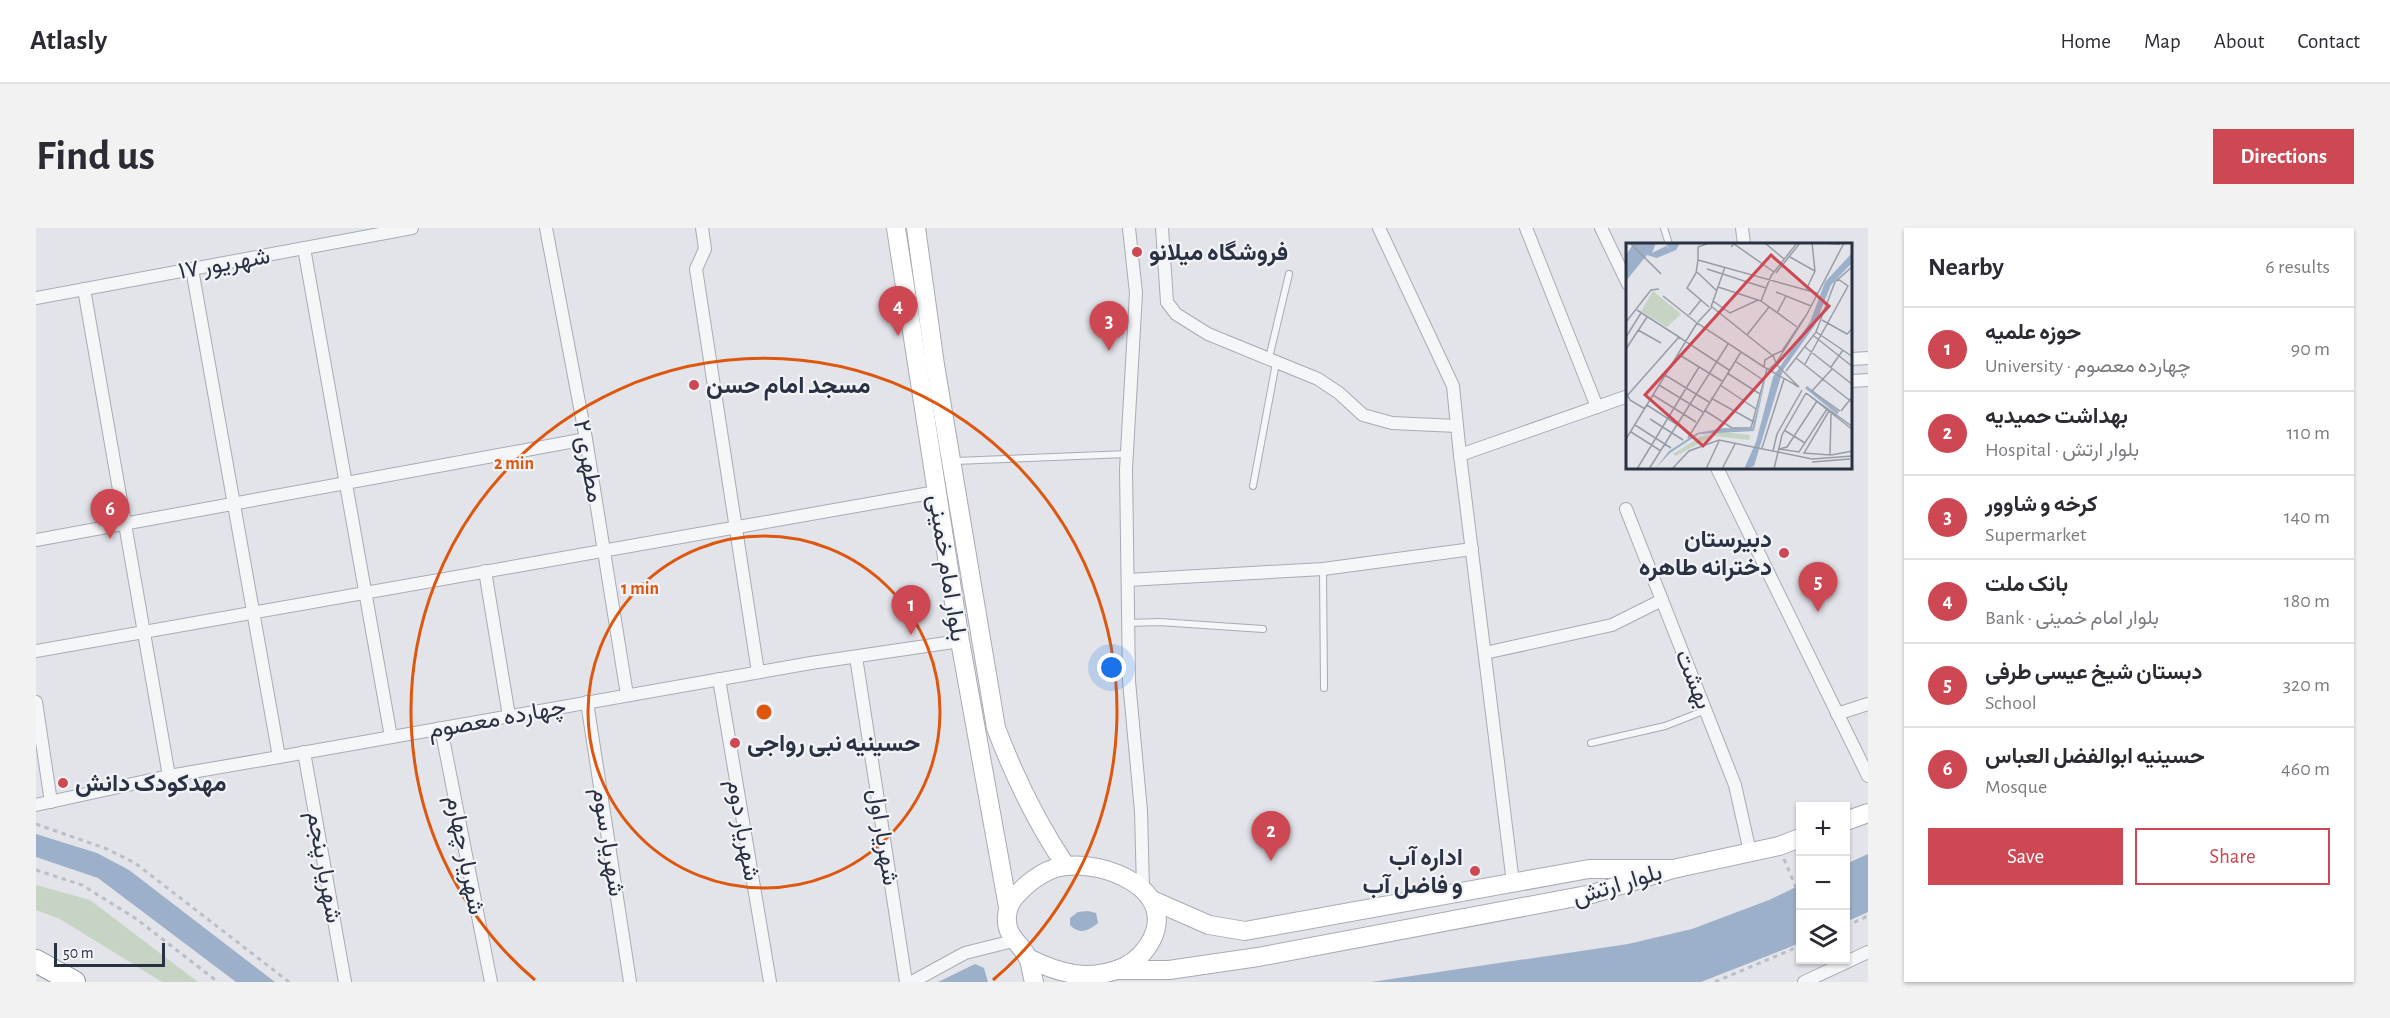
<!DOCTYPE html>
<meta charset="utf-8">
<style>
:root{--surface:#fff;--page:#f2f2f3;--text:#2b2b33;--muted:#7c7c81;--line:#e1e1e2;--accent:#ce4853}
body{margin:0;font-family:"Alegreya Sans",Vazirmatn,sans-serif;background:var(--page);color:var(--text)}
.controls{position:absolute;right:18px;bottom:18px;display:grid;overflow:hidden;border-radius:0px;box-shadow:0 2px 4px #0004}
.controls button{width:54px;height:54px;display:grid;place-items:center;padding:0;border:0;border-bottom:2px solid var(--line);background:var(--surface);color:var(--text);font:30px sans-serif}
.scale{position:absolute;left:18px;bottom:15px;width:111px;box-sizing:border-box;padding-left:6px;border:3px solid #2a3142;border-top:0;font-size:16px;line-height:21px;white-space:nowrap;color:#2a3142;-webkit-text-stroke:4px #f1f3f7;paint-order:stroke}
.you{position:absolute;left:1076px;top:440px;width:21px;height:21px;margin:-15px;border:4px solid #fff;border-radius:50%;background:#1a73e8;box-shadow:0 0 0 9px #1a73e833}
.badge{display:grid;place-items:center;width:39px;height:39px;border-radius:50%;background:var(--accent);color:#fff;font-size:20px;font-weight:700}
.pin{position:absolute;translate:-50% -50px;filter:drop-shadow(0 2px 3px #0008)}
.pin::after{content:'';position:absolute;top:32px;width:21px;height:18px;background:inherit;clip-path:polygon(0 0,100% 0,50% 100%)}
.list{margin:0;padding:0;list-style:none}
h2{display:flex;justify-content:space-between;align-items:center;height:78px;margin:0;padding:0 24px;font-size:26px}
h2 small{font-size:20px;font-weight:400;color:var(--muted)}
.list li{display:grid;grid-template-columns:39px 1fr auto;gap:18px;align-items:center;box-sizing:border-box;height:84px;padding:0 24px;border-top:2px solid var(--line)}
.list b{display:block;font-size:22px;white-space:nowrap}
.list p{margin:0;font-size:20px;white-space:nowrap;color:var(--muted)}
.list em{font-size:20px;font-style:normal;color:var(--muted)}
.actions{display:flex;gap:12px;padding:18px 24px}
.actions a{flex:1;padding:14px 0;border:2px solid var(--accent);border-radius:0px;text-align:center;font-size:21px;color:var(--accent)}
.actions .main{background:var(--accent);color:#fff}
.icon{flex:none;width:33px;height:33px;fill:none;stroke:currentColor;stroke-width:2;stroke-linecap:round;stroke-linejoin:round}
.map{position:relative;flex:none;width:1832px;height:754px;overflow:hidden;border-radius:0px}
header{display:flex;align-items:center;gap:36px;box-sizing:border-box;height:84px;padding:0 30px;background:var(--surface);border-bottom:2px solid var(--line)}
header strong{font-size:28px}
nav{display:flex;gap:33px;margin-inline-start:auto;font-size:21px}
.intro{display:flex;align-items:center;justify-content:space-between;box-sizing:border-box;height:144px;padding:0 36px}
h1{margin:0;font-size:42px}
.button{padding:15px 27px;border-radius:0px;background:var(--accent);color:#fff;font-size:21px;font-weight:700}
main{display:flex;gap:36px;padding:0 36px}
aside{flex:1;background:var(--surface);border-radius:0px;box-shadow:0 2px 4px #0004}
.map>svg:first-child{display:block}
.green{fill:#c6d4c3}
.water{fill:#9db0ca}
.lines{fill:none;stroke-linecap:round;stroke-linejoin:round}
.lane-casing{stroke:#a7abb4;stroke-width:8}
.street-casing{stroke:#a7abb4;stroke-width:14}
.secondary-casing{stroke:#a7abb4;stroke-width:20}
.highway-casing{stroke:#8991a1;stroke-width:24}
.path{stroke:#bbbfc5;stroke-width:3;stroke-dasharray:4.5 4.5;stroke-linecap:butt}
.lane{stroke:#f4f6f8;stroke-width:6}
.street{stroke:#f4f6f8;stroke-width:12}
.secondary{stroke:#fff;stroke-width:18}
.highway{stroke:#fff;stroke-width:22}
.ring{fill:none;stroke:#de570f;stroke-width:3}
.poi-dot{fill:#ce4853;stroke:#f1f3f7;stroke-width:2}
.labels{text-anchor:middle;stroke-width:4.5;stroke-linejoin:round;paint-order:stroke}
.poi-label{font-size:24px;font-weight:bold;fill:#2a3142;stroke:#f1f3f7;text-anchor:start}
.street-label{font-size:24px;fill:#2a3142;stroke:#f1f3f7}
.inset-river{fill:none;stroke:#9db0ca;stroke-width:3}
.inset-road{fill:none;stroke:#989ca7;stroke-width:1.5}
.view{fill:#ce4853;fill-opacity:0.15;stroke:#ce4853;stroke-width:3}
.inset-edge{fill:none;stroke:#2a3142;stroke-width:3}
.centre{fill:#de570f;stroke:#f1f3f7;stroke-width:3}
.ring-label{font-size:18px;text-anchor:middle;font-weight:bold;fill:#de570f;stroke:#f1f3f7;stroke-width:4.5;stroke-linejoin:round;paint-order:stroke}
</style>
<header>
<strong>Atlasly</strong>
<nav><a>Home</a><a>Map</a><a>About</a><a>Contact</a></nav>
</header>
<div class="intro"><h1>Find us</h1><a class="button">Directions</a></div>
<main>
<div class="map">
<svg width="1832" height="754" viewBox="0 0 1832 754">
<rect width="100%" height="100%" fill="#e2e4ea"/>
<polygon class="green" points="0,657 54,672 162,754 126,754 24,691 0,682"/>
<g class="water">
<polygon points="0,606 61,625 93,642 239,754 200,754 62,650 0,629"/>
<polygon points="1832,626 1832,684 1810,694 1810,636"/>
<polygon points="1764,657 1764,715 1665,754 1335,754 1592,716 1656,701 1733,672"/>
<path d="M1052,683L1060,685L1062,695C1052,703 1043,707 1034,697V690L1042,684Z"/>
<polygon points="939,736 948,740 952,754 902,754"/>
</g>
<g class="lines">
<g class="lane-casing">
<g id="lane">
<polyline points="1628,0 1633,16"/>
<polyline points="1233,130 1253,46"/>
<polyline points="919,233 1091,226"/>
<polyline points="1217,258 1240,135"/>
<polyline points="1287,341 1288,460"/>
<polyline points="1092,395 1123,394 1227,401"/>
<polyline points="1555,515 1629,498 1670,482"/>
</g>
</g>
<g class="street-casing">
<g id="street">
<polyline points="510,0 550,211 591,467"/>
<polyline points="666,0 669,21 660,41 722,444"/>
<polyline points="1093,0 1100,65 1090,241 1093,453 1105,583 1107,661"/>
<polyline points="1126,0 1131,74 1140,86 1172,106 1282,151 1303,165 1327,187 1356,195 1421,198"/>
<polyline points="1343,0 1417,158 1424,227"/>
<polyline points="1490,0 1561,179"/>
<polyline points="1565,0 1592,56"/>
<polyline points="1706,0 1708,16"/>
<polyline points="268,20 355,509"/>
<polyline points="156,41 243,529"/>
<polyline points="48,61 133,548"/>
<polyline points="0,70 376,0"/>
<polyline points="1816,131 1832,130"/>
<polyline points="1816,153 1832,152"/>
<polyline points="1681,240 1832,548"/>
<polyline points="1590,281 1699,557 1714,624"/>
<polyline points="0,312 550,211"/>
<polyline points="449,343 473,488"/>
<polyline points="1092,352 1287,341 1436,321"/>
<polyline points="0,423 900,264"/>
<polyline points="1449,425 1576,397 1626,372"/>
<polyline points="820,429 870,754"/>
<polyline points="683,451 734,754"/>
<polyline points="0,474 15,574"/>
<polyline points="551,474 594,754"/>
<polyline points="1801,486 1832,476"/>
<polyline points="405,500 455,754"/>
<polyline points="268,524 309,754"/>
<polyline points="0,577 133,548 243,529 775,435 924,413"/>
<polyline points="1477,655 1424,227 1592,168"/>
<polyline points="876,754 929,725 977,713"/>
<polyline points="1768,754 1832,724"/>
</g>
</g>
<g class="secondary-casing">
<g id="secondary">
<polyline points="860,0 924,413 972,679"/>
<path d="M880,0L899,137L960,500C979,550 1000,594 1030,638"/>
<polyline points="1810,593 1832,585"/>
<polyline points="1637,641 1743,618 1764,610"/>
<path d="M992,730C1024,746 1054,754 1088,739C1100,733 1110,723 1116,711C1140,661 1069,633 1030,638C1017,639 1003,647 993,655C982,665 972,673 971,688C969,710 986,715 993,732C995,739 996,747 998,754"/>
<polyline points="1082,742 1133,742 1222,729 1556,666 1637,641 1553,641 1209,703 1173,697 1116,672"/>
</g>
</g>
<g class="highway-casing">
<polyline id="highway" points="0,733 38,754"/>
</g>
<g class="path">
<polyline points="0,596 71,621 99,635 253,754"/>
<polyline points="1748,631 1764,669"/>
<polyline points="0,642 46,657 99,690 182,754"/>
<polyline points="1810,698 1832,688"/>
<polyline points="1679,754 1764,718"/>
</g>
<use href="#lane" class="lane"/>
<use href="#street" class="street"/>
<use href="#secondary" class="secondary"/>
<use href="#highway" class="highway"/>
</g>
<g class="ring">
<circle cx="728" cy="484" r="176"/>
<path d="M499 752A353 353 0 1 1 957 752"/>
</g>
<g class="poi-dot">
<circle cx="1101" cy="24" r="6"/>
<circle cx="658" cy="157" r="6"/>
<circle cx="1748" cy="325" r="6"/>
<circle cx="699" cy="515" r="6"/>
<circle cx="27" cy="555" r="6"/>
<circle cx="1439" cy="643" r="6"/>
</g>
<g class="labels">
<g class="poi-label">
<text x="1113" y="32">فروشگاه میلانو</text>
<text x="670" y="165">مسجد امام حسن</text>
<text x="1736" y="319" text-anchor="end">دبیرستان<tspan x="1736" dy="28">دخترانه طاهره</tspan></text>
<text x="711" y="523">حسینیه نبی رواجی</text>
<text x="39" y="563">مهدکودک دانش</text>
<text x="1427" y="637" text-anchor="end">اداره آب<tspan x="1427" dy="28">و فاضل آب</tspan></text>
</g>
<g class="street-label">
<text transform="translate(188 35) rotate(-10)" y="8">۱۷ شهریور</text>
<text transform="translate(553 233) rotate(80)" y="8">مطهری ۲</text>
<text transform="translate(912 340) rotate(81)" y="8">بلوار امام خمینی</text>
<text transform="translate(1658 451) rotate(68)" y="8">بهشت</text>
<text transform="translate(461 490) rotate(-10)" y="8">چهارده معصوم</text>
<text transform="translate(708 602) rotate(80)" y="8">شهریار دوم</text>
<text transform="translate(848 609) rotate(81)" y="8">شهریار اول</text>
<text transform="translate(573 614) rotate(81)" y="8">شهریار سوم</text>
<text transform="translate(430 627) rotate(79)" y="8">شهریار چهارم</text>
<text transform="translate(289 639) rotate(80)" y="8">شهریار پنجم</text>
<text transform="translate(1581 656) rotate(-17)" y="8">بلوار ارتش</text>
</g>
</g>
<g transform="translate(1590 15)">
<rect width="226" height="226" fill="#e2e4ea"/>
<path d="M27,48L55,71L41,84L15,68ZM97,189L124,192L123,197L87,193L50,213L47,211L74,194Z" fill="#c6d4c3"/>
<path d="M8,0H30L26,10L40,3L43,6L39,0H54L50,7L31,15L21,12L0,38V12ZM226,10V20L205,42L189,82L157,127L128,223L118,226L130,199L147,134L184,79L199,39ZM141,130L128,188L73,191L44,210L29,226L43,208L71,190L98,185L126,186Z" fill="#9db0ca"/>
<path class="inset-river" d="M180,144L212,170"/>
<path class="inset-road" d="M4,0L35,31M139,0L158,16M186,0L189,28M196,0L214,1M105,4L108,1L148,29M164,14L189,28L180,47M72,17V4L83,0M81,26L140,45M71,29L91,48M150,30L174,0M92,44L99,24M150,49L185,63M37,53L71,80L138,124M87,58L104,70L132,57M83,64L61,45L70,30L72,17L191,50M85,64L92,44L135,58M11,67L53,94M151,70L160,53M181,71L218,0M63,72L75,57M196,77L221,91L227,85M0,79L25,47L33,46M72,79L86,64L146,112M171,84L135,58L145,33L171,0M12,87L35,100M190,89L227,114M121,92L143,64M188,93L227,124M0,94L15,70M179,104L227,142M0,106L21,74M52,111L96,138M147,112L156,108L181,71L150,120M170,115L227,160M109,118L137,137M179,121L222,43L212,36M205,124L217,107M143,126L150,120L147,112L139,117L138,124L173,144L150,121M206,126L186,148L214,168M160,128L190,89L209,39L227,23M101,130L134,151M39,132L83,159M33,142L77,169M94,142L130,166M0,149L4,157L19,166M27,152L70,179M0,154L53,94L103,127M85,155L128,179M191,158L161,204L153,206L173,209L201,166M21,162L64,190M78,167L106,185H125L141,126M203,168L178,210L204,212L205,171M215,168L227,153M24,176L57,197M9,182L45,205M227,184L180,150L227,187M158,187L179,200M5,189L35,208M62,195L115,109M0,196L71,80M136,205L158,136M147,208L151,191L176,147M205,212L227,208M186,219L224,216M11,226L73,124M23,226L102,101M46,226L63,208L93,197L186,216L227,213M80,226L93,198M96,226L109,201M148,226L156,192L180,150"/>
<path class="view" d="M145,12L203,63L77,203L19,152Z"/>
<rect width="226" height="226" class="inset-edge"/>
</g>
<circle cx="728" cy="484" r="9" class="centre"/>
<g class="ring-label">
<text x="478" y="241">2 min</text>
<text x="604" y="366">1 min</text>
</g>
</svg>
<div class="controls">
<button>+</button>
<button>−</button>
<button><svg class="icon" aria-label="layers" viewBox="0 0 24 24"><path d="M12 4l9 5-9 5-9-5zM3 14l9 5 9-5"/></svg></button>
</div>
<div class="scale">50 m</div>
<div class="you"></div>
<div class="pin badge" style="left:875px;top:407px">1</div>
<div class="pin badge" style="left:1235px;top:633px">2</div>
<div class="pin badge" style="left:1073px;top:123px">3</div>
<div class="pin badge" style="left:862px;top:108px">4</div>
<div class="pin badge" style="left:1782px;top:384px">5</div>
<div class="pin badge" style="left:74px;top:311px">6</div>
</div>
<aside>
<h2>Nearby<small>6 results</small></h2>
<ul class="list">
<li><span class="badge">1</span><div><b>حوزه علمیه</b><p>University · چهارده معصوم</p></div><em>90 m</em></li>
<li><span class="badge">2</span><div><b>بهداشت حمیدیه</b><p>Hospital · بلوار ارتش</p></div><em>110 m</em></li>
<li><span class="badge">3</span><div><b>کرخه و شاوور</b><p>Supermarket</p></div><em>140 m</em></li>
<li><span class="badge">4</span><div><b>بانک ملت</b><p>Bank · بلوار امام خمینی</p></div><em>180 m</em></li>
<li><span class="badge">5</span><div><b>دبستان شیخ عیسی طرفی</b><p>School</p></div><em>320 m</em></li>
<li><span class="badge">6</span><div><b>حسینیه ابوالفضل العباس</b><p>Mosque</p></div><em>460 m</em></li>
</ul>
<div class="actions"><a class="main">Save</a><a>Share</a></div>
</aside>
</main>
